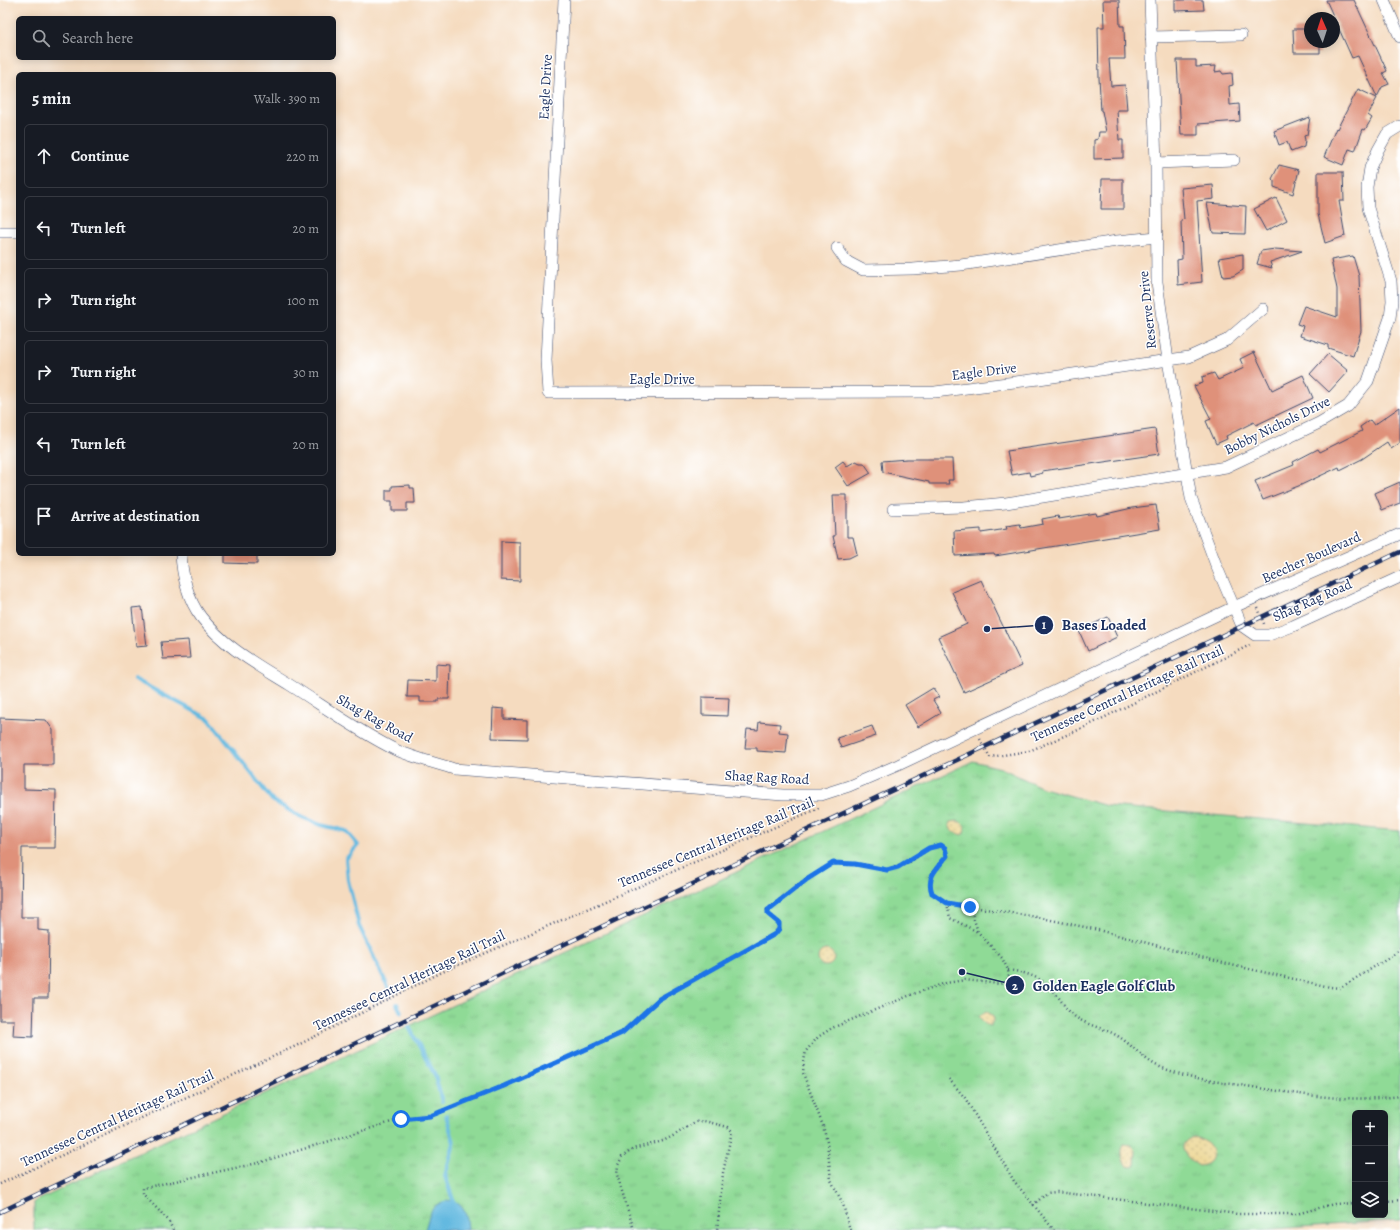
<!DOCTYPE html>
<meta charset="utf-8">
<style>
:root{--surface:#171b24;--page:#242831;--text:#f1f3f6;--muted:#9ea1a6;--line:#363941}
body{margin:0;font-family:Alegreya,serif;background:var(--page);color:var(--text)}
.controls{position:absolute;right:12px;bottom:12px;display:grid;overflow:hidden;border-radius:6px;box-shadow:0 2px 10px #0003}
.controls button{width:36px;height:36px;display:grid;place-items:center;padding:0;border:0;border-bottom:1px solid var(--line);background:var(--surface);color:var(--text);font:20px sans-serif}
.compass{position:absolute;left:1304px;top:12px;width:36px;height:36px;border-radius:50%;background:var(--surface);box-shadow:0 2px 10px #0003;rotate:357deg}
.stop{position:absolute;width:12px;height:12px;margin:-9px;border:3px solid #1a73e8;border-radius:50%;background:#fff}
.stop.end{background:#1a73e8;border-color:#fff;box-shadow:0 1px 4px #0008}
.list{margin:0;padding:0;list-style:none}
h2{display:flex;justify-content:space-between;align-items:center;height:52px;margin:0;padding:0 16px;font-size:17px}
h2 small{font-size:13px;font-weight:400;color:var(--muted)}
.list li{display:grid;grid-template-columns:26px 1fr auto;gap:12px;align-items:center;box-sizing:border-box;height:64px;margin:0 8px 8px;padding:0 8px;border:1px solid var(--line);border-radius:6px}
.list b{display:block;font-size:15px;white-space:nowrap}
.list em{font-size:13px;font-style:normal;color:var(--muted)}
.icon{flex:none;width:22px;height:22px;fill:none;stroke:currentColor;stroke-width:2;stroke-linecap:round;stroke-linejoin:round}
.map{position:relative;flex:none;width:1400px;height:1230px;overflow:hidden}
.search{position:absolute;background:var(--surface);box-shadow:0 2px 10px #0003;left:16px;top:16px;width:320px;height:44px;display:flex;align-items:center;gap:10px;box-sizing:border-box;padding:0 14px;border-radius:6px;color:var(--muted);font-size:15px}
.panel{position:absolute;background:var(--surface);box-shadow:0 2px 10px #0003;left:16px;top:72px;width:320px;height:484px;border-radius:6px}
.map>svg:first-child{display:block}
.grass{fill:url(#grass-tufts);stroke:#55847a;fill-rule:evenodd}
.sand{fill:url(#sand-dots);stroke:#84847e}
.water{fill:#63b9e0;stroke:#3f749f}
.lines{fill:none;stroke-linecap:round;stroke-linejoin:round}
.stream{stroke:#63b9e0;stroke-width:4}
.building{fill:#df917a}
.minor-casing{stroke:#3c496d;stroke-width:12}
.path{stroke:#3c496d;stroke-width:2.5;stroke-dasharray:1 3;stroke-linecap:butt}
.minor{stroke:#fff;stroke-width:11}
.rail-casing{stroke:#1b2f5e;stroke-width:4.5}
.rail{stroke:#fff;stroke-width:3;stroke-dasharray:9;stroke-linecap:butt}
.route{stroke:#1a73e8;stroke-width:5}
.labels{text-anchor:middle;stroke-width:3;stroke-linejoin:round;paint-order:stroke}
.street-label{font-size:14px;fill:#1b2f5e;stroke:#fff}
.leader{fill:none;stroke:#1b2f5e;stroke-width:1.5}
.callout-dot{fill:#1b2f5e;stroke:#fff;stroke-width:1.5}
.mark-label{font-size:12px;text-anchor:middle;font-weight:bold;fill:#fff}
.callout-label{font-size:15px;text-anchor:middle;font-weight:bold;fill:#1b2f5e;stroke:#fff;stroke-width:3;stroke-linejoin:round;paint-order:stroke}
</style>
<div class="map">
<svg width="1400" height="1230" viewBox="0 0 1400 1230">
<defs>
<pattern id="grass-tufts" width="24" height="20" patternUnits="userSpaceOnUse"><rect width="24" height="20" fill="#8fda96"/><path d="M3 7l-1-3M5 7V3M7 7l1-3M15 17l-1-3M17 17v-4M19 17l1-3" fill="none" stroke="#7bbb84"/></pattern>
<pattern id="sand-dots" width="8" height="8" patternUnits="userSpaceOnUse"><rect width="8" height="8" fill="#eeda9e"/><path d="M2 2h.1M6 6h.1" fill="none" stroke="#ccbb8a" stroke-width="1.8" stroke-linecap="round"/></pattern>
</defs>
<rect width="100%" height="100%" fill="#fff"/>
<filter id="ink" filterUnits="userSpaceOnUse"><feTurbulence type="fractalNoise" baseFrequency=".025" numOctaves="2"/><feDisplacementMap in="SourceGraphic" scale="8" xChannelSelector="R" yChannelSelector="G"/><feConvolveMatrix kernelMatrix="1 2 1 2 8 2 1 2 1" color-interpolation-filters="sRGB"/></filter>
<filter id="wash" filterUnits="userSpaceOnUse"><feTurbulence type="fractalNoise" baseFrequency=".012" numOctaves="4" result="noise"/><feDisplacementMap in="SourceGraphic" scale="16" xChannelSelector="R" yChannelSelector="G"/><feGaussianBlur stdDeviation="0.9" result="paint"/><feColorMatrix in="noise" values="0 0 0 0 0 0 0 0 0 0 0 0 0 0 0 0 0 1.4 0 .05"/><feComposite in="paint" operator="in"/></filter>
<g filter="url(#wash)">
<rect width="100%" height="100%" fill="#f5dbbf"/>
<path class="grass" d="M973,761L1001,768L1043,788L1107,806L1400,831V1220L1258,1230H34V1202ZM1355,1113H1385V1215H1355Z"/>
<g class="sand">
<path d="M958,821C963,823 965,825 966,831L962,835L953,832L949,825L950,822Z"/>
<circle cx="826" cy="958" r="8"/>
<polygon points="986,1011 992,1015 994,1019 990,1026 984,1023 979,1016"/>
<path d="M1193,1137C1213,1139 1222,1164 1199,1166C1187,1159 1173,1145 1193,1137Z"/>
<path d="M1124,1144L1131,1145L1136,1150L1135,1164L1133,1167L1127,1166C1122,1160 1120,1152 1124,1144Z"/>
</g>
<path class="water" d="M453,1200C466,1208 467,1216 468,1230H425C431,1210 431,1203 453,1200Z"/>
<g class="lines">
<g class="stream">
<polyline points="134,679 209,719 272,800 299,816 321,825 346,831 358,845 346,859 348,880 359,926 389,989"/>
<polyline points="397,1004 401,1012"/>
<polyline points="409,1027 435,1075 442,1102"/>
<polyline points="446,1115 454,1143 445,1176 453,1200"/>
</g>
</g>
<g id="blocks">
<g class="building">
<polygon points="1103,0 1119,0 1120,26 1124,26 1125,59 1109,59 1111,86 1125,85 1127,110 1117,110 1119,140 1123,140 1123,158 1094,159 1094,140 1098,139 1099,132 1106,132 1102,111 1101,111 1099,78 1098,27 1104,27"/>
<polygon points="1175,0 1203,0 1204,10 1175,11"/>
<polygon points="1326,0 1354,0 1387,71 1383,73 1389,84 1382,87 1377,97 1358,56 1352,58"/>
<polygon points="1293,29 1310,29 1310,42 1320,42 1320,53 1294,53"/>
<polygon points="1177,60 1196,60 1196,67 1216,66 1215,72 1221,71 1223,74 1232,73 1233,85 1229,86 1230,105 1239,104 1240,121 1198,124 1198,135 1181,135"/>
<polygon points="1358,89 1377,98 1368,115 1372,118 1365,130 1363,129 1355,151 1349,149 1343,165 1324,157 1336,128 1337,129"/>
<polygon points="1310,117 1307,135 1304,136 1305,140 1304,147 1291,152 1287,142 1279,145 1274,131"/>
<polygon points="1279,165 1299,170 1293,194 1274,187 1274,181 1272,179"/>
<polygon points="1318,172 1343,172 1344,201 1339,201 1345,236 1325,243 1318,214"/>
<polygon points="1102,179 1123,179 1123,209 1101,209"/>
<polygon points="1213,185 1214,199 1197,201 1202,282 1178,285 1177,260 1182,259 1181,220 1184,219 1181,188"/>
<polygon points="1276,198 1287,220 1266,231 1254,209"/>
<polygon points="1207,203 1246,206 1245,234 1213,233"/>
<polygon points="1275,249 1302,251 1270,262 1272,268 1257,264 1261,251"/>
<polygon points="1243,254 1243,270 1233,276 1223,277 1219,258"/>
<polygon points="1353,256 1359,276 1361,331 1353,356 1328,348 1328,345 1300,336 1303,326 1297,324 1304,306 1337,317 1337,289 1331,260"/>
<polygon points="1254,352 1272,390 1303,375 1313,398 1256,425 1254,422 1226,436 1227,439 1216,444 1206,421 1211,419 1194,386 1203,383 1202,377 1214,373 1218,380 1244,368 1240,359"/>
<polygon points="1328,354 1348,371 1329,392 1310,374"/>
<polygon points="1400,407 1400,443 1391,449 1387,442 1362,459 1340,470 1339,467 1301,485 1263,500 1255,481 1294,465 1293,462 1318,449 1320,452 1362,431 1360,427 1370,420 1374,425"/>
<polygon points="1155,429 1159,454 1042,471 1043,473 1030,476 1029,472 1012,475 1007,451"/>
<polygon points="907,459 952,459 953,480 948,480 949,484 929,484 929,482 883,472 882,461"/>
<polygon points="843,461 847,466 856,461 860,463 864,463 871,473 848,486 835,467"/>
<polygon points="1400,482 1400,503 1382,510 1375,493"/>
<polygon points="410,485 410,488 414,488 415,503 407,503 407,511 392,511 392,501 386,501 386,490 392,490 392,486"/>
<polygon points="833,495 847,495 847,537 853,537 857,554 849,558 838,559 833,536 835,536"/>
<polygon points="1156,505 1160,529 995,556 994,554 955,556 954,531 981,529 981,533 1007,529 1006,526 1020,524 1021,528 1043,524 1042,519 1058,516 1059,519 1096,513 1097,516 1132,508"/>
<polygon points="501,541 520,542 520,581 501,580"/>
<polygon points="225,554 257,554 257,564 225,563"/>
<polygon points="981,580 1022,666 964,692 938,637 967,624 952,592"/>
<polygon points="142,607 147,646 136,647 132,608"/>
<polygon points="1108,617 1117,637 1088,651 1079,631"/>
<polygon points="188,640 190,658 163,659 161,642"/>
<polygon points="436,664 450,665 449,699 438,699 438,702 420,702 420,697 407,697 408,680 436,681"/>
<polygon points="933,688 939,697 933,700 941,713 918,727 905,705"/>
<polygon points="702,697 729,698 728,716 702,715"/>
<polygon points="493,708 504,709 504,719 527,720 527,739 492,738"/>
<polygon points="0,718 46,720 53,730 53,765 24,765 24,789 56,790 55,848 22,848 21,917 38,917 38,930 49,931 48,998 34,998 33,1037 13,1036 14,1020 0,1020"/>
<polygon points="759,722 780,724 779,732 788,733 786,753 757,751 757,748 745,748 747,729 758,730"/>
<polygon points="872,726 876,736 841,748 837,738"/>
</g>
</g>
</g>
<g filter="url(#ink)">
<use href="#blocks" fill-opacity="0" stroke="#3c496d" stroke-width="1"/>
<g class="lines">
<g class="minor-casing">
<g id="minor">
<polyline points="564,0 546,360 548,393 935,392 1039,379 1189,357 1227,340 1263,309"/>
<polyline points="1150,0 1156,163 1157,282 1168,360 1191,498 1216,565 1234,607 1400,534"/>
<polyline points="1384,0 1400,37"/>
<polyline points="1151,37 1241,35"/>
<polyline points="1156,163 1234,160"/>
<polyline points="0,232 18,232"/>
<polyline points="837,248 846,261 863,270 913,269 961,265 1117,241 1157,237"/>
<polyline points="893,509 964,507 1006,503 1226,467 1319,423 1348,406 1368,381 1390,318 1392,301 1391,281 1368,208 1367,187 1370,168 1378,150 1387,134 1400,126"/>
<path d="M181,554C182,575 188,600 201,617C224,647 258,665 290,685C325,707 359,732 396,750C415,758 435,763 454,769L783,795H821L849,786L898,765L1234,607L1242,626L1255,635H1269L1293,626L1400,577"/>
</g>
</g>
<g class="path">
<polyline points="1258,608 1264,624"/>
<polyline points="980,739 990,757 1029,751 1083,728 1250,645"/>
<polyline points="947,903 950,918 978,932"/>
<path d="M1008,970C1030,973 1046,979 1059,998C1064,1005 1070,1014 1077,1018C1089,1026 1104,1028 1116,1035C1132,1044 1143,1060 1160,1067C1187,1078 1218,1082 1246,1086C1297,1094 1349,1103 1400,1096"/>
<polyline points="949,1079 965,1098 1014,1181 1054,1230"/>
<polyline points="0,1184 298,1045 440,973 821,807"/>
<polyline points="1385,1201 1400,1200"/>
<polyline points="1033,1205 1047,1193 1057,1192 1238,1214 1296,1214 1334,1204 1355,1203"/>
<polyline points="173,1230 168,1220 143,1194 143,1188 258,1163 401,1119 430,1116 504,1086 621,1033 659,999 775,934 779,929 779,923 769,914 767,910 806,880 833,863 865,865 887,870 908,863 929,848 941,845 945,848 947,856 932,874 930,887 932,893 947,903 1037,917 1094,929 1227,964 1330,987 1340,988 1392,956 1400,949"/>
<polyline points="634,1230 617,1175 618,1165 622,1157 633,1149 663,1141 675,1135 695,1122 704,1121 728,1127 732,1131 723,1173 717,1230"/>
<polyline points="850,1230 843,1204 831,1180 827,1142 823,1126 803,1073 804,1061 806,1051 818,1037 832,1028 913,994 946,983 965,980 1000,984 1005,982 1009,977 1008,970 1002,958 978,932 970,907"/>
</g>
<use href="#minor" class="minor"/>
<g class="rail-casing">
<polyline id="rail" points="0,1212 569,942 1400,552"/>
</g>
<use href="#rail" class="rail"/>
</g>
</g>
<g class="lines" filter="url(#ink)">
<path class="route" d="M401,1119L430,1116L504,1086L622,1033L659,999L775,934L779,929V923L768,914V910L806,880L833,863L855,864L887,870L898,867L929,848L941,845L945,848L947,856C937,868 926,877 932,893L947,903L970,907"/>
</g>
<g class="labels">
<g class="street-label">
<text transform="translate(545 87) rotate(-87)" y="5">Eagle Drive</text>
<text transform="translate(1147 310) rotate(-96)" y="5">Reserve Drive</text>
<text transform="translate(984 371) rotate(-7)" y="5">Eagle Drive</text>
<text x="662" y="384">Eagle Drive</text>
<text transform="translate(1277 425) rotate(-26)" y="5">Bobby Nichols Drive</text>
<text transform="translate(1311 557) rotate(-24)" y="5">Beecher Boulevard</text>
<text transform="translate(1312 600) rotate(-24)" y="5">Shag Rag Road</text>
<text transform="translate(1127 693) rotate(-25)" y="5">Tennessee Central Heritage Rail Trail</text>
<text transform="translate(375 718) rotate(29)" y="5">Shag Rag Road</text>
<text transform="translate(767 777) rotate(3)" y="5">Shag Rag Road</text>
<text transform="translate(716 842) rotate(-23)" y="5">Tennessee Central Heritage Rail Trail</text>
<text transform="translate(409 980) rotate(-26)" y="5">Tennessee Central Heritage Rail Trail</text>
<text transform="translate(117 1118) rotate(-25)" y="5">Tennessee Central Heritage Rail Trail</text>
</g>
</g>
<path class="leader" d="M987 629L1044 625M962 972L1015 985"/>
<g class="callout-dot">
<circle cx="987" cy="629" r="4"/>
<circle cx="962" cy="972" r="4"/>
<circle cx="1044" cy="625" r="10"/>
<circle cx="1015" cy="985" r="10"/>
</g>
<g class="mark-label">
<text x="1044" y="629">1</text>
<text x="1015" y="990">2</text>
</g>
<g class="callout-label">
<text x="1104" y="630">Bases Loaded</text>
<text x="1104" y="991">Golden Eagle Golf Club</text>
</g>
</svg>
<div class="controls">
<button>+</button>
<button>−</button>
<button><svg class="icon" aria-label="layers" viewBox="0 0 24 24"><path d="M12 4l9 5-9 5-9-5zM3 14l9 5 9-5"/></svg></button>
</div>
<svg class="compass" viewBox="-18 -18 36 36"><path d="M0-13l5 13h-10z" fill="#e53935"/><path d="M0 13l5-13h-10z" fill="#9ea1a6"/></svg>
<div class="stop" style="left:401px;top:1119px"></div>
<div class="stop end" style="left:970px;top:907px"></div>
<div class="search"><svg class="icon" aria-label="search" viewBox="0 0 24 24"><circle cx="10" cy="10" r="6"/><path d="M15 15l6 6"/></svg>Search here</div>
<section class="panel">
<h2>5 min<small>Walk · 390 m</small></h2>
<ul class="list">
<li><svg class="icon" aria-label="ahead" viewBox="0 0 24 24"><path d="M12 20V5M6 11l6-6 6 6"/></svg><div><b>Continue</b></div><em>220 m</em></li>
<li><svg class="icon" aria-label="left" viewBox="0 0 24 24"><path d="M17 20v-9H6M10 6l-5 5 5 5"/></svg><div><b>Turn left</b></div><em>20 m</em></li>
<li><svg class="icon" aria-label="right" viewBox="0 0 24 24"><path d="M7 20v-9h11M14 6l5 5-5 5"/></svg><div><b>Turn right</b></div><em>100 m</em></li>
<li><svg class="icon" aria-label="right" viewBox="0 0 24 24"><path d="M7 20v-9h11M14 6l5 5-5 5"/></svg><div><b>Turn right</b></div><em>30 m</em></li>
<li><svg class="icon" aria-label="left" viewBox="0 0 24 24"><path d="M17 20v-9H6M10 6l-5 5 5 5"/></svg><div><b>Turn left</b></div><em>20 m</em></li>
<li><svg class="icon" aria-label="arrive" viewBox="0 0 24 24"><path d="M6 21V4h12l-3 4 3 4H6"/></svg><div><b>Arrive at destination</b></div></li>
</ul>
</section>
</div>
